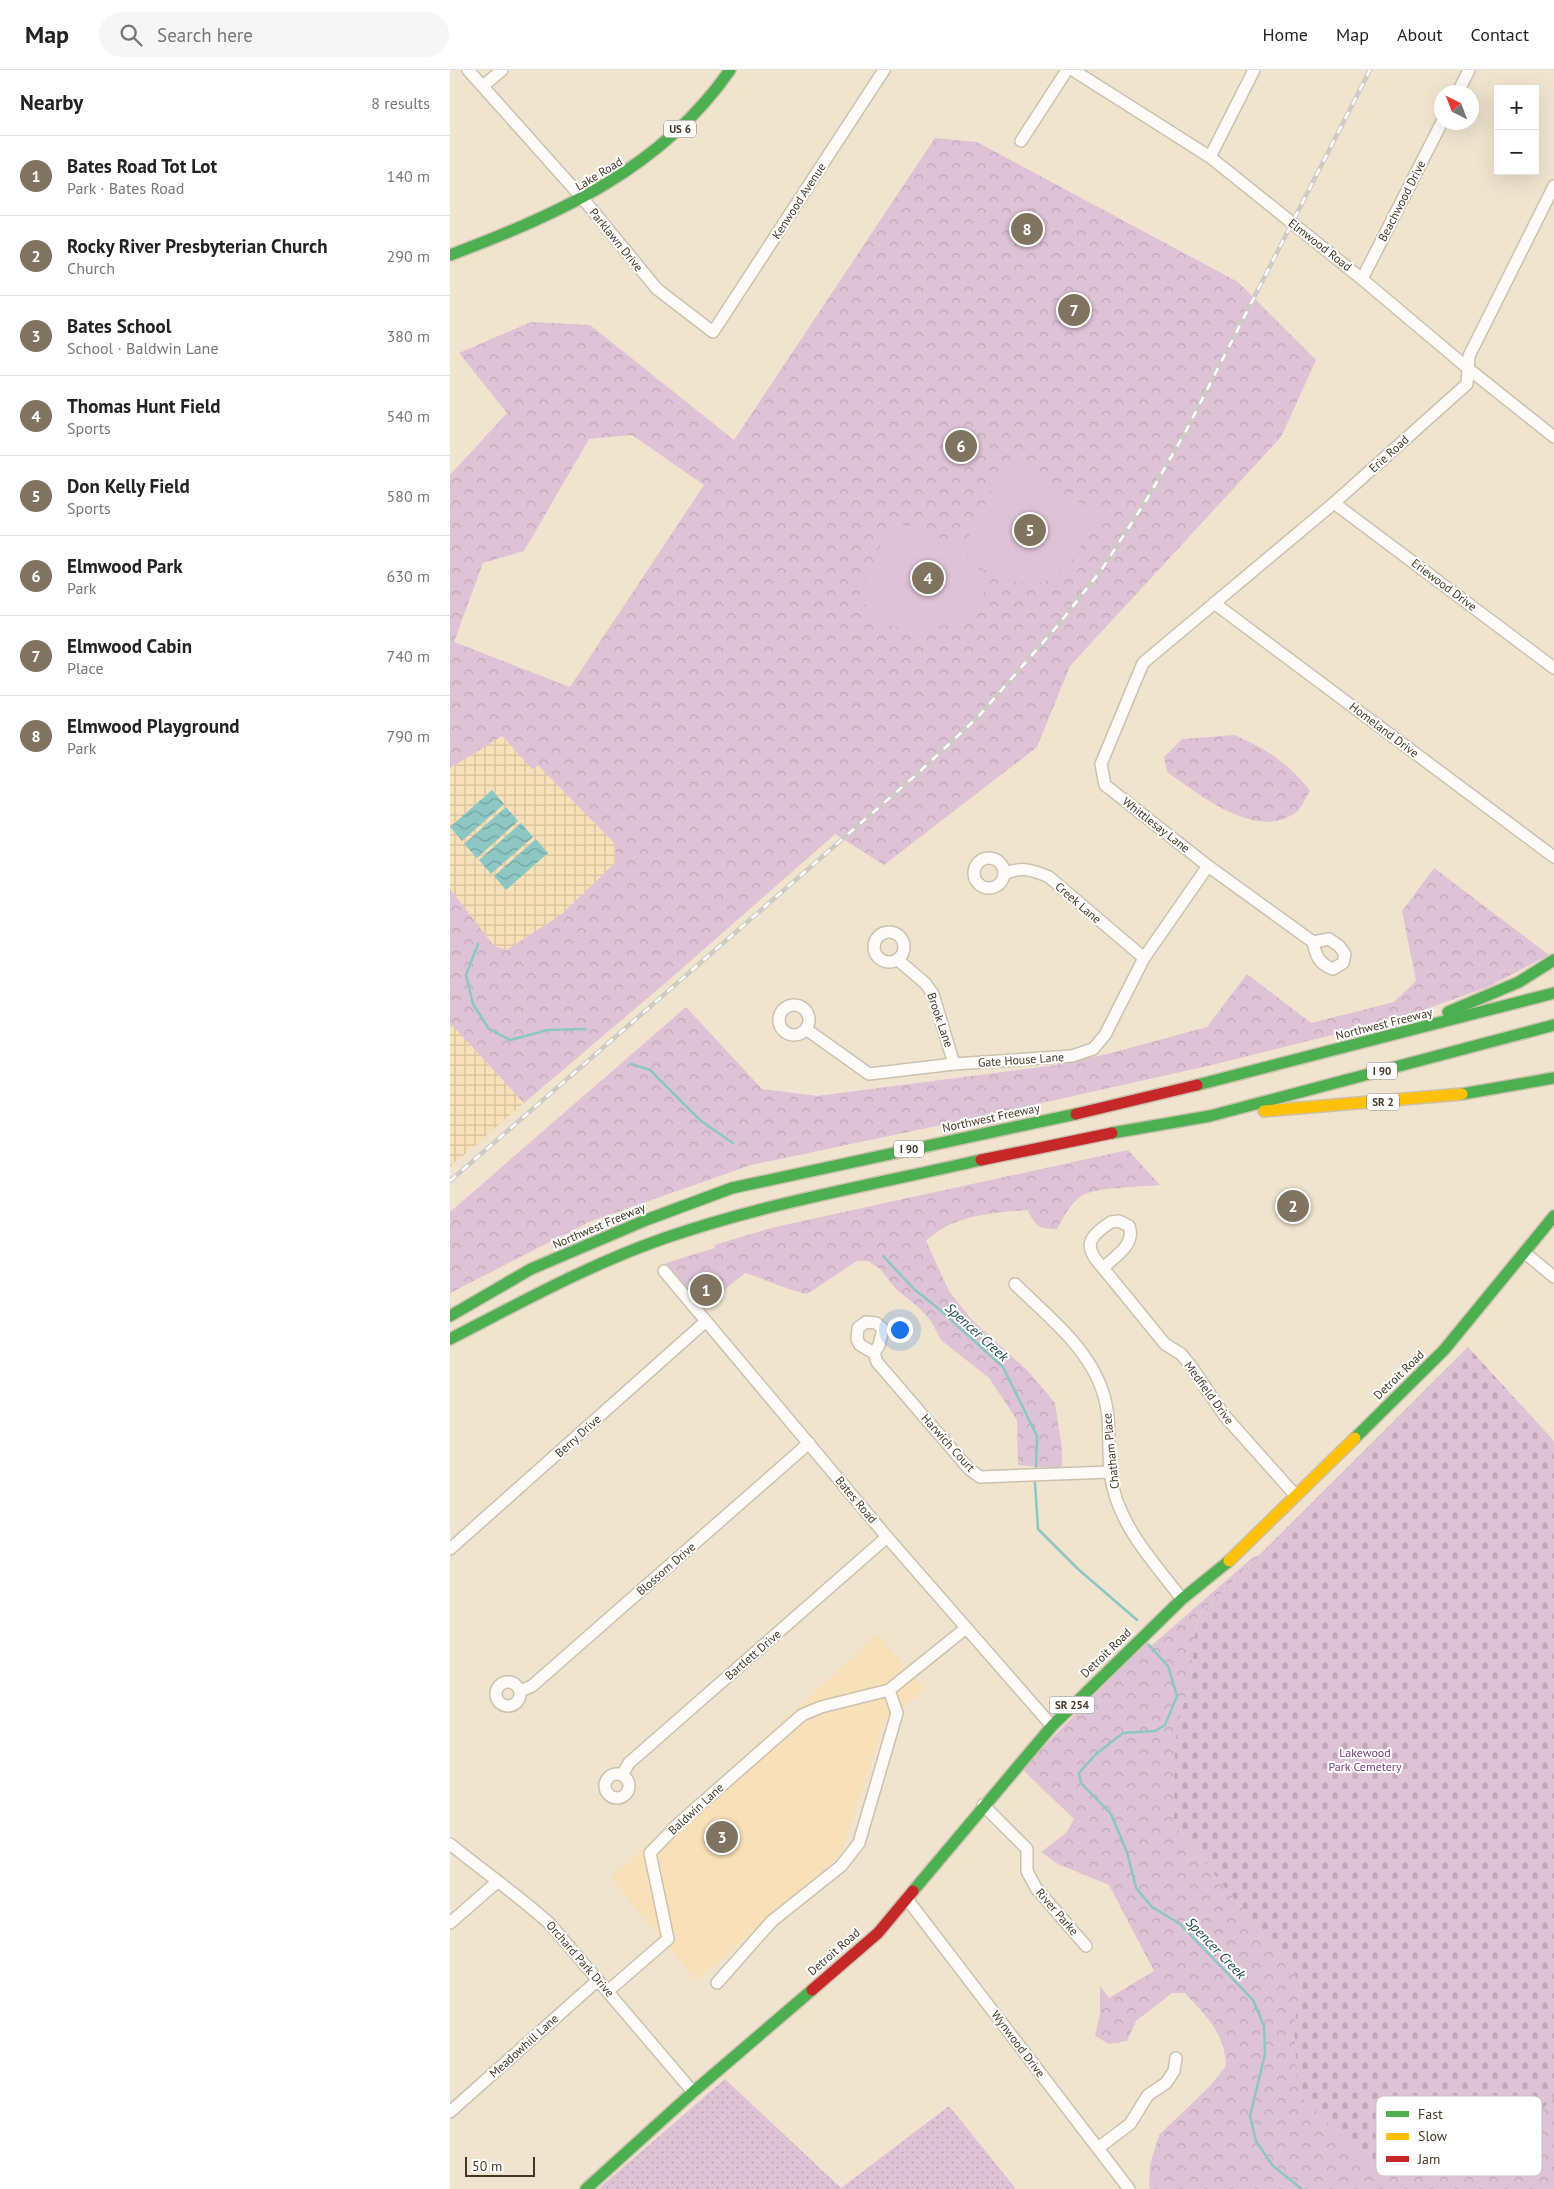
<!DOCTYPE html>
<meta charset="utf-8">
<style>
:root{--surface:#fff;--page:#f6f6f6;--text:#222;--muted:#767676;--line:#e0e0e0;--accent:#807460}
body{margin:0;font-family:"PT Sans",sans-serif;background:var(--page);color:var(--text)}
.controls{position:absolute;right:15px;top:15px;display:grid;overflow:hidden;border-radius:0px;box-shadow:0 5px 20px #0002}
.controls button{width:45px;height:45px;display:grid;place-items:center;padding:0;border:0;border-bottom:1px solid var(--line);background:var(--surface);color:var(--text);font:25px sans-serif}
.compass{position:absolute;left:984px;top:15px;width:45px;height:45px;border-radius:50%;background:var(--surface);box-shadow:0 5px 20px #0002;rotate:318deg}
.scale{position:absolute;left:15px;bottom:12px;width:70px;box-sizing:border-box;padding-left:5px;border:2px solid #433824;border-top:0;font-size:14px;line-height:18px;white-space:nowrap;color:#433824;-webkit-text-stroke:4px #fff;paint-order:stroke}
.you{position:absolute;left:449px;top:1259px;width:18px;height:18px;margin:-12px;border:4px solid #fff;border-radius:50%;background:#1a73e8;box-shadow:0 0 0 8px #1a73e833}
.badge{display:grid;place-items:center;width:32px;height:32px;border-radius:50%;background:var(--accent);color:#fff;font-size:16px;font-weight:700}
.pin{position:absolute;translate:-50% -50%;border:2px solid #fff;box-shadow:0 1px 5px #0006}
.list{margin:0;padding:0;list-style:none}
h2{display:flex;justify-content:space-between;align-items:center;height:65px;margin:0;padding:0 20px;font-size:21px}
h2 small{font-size:16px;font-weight:400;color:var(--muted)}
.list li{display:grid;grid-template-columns:32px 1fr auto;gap:15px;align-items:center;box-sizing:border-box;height:80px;padding:0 20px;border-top:1px solid var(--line)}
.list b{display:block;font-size:19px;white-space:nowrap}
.list p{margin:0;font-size:16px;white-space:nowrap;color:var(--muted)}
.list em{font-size:16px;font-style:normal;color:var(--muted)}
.icon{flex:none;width:28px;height:28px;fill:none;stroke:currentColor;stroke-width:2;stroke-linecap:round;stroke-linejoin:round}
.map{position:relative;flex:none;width:1104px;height:2119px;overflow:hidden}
header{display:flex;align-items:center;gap:30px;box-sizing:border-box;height:70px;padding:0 25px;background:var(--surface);border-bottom:1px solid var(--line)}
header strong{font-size:24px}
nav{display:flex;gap:28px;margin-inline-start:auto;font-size:18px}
.search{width:350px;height:45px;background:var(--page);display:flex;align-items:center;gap:12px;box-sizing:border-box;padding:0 18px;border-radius:28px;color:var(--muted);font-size:19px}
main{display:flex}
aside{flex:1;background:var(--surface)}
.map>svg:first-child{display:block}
.built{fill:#f8e0b8}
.industrial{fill:url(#industrial-grid)}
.grass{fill:url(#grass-dots)}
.forest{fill:url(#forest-crowns);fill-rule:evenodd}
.cemetery{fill:url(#cemetery-stones)}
.pitch{fill:#dec2d6}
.water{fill:url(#water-waves)}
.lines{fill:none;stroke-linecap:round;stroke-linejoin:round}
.stream{stroke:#8dc7c4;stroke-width:2.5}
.street-casing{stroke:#ccc1ae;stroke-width:14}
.fast-casing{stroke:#ccc1ae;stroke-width:14}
.slow-casing{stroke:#ccc1ae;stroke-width:14}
.jam-casing{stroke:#ccc1ae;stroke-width:14}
.street{stroke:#fdfbf8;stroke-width:11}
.fast{stroke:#4caf50;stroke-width:11}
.slow{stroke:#ffc107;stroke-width:11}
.jam{stroke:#c62828;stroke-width:11}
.rail-casing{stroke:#cecac4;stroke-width:4.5}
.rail{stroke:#fff;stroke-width:2.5;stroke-dasharray:8;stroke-linecap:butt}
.labels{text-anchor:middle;stroke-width:4;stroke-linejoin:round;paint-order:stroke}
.shield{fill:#fff;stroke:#7b7466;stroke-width:1}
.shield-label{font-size:11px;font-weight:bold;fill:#433824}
.street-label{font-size:12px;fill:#433824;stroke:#fff}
.park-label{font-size:12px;fill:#703d7d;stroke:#fff}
.water-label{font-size:14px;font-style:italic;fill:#214a4c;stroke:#fff}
.key{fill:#fff;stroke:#c7c3bd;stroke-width:1}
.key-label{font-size:14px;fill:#433824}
</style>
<header>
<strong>Map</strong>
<div class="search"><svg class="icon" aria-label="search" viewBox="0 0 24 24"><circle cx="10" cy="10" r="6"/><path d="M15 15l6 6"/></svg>Search here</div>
<nav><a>Home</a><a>Map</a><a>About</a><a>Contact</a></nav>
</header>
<main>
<aside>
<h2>Nearby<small>8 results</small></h2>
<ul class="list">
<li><span class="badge">1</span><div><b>Bates Road Tot Lot</b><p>Park · Bates Road</p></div><em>140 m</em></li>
<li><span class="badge">2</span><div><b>Rocky River Presbyterian Church</b><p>Church</p></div><em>290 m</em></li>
<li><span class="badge">3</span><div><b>Bates School</b><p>School · Baldwin Lane</p></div><em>380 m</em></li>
<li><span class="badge">4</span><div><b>Thomas Hunt Field</b><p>Sports</p></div><em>540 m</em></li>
<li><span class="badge">5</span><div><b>Don Kelly Field</b><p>Sports</p></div><em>580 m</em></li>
<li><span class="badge">6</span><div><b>Elmwood Park</b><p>Park</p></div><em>630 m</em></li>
<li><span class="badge">7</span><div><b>Elmwood Cabin</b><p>Place</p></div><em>740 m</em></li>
<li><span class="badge">8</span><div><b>Elmwood Playground</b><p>Park</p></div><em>790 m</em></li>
</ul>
</aside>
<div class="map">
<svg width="1104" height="2119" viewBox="0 0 1104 2119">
<defs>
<pattern id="industrial-grid" width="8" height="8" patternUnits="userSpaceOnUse" patternTransform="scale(1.25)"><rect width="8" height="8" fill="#f8e0b8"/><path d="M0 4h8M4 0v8" fill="none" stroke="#d6c19e"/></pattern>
<pattern id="grass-dots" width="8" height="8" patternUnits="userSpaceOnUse" patternTransform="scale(1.25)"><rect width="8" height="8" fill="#dec2d6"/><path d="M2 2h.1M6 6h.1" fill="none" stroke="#c0a7b8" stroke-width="1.8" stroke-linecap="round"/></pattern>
<pattern id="forest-crowns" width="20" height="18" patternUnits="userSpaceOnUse" patternTransform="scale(1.25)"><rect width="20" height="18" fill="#dec2d6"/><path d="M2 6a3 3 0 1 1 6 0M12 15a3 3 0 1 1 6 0" fill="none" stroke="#c0a7b8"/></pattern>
<pattern id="cemetery-stones" width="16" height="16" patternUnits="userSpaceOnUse" patternTransform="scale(1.25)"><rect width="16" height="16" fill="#dec2d6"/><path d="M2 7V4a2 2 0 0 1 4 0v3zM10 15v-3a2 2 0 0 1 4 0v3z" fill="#c0a7b8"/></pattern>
<pattern id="water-waves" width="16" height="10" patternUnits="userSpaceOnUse" patternTransform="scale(1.25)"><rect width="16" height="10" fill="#8dc7c4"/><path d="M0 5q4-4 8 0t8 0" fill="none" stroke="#75a39f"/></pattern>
</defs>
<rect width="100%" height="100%" fill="#f0e4cf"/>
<polygon class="built" points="427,1565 475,1619 433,1655 390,1785 247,1910 160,1808"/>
<g class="industrial">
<polygon points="51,666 82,698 88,695 165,774 166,792 112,844 57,880 44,876 0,819 0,698"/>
<polygon points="0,953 74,1033 0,1097"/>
</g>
<polygon class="grass" points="275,2009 391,2118 499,2036 566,2119 148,2119"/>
<g class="forest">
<path d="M485,68L527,72L788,212L866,290L831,367L620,596L587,677L434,795L385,764L220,909L74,1033L0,953V819L44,876L57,880L112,844L166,792L165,774L88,695L82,699L52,666L0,698V405L57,343L9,283L81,252L140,255L284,370ZM182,365L254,415L120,617L4,572L33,493L74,481L139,369Z"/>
<path d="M784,665C815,678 840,694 860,721C856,727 851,739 845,743C805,771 749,724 717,702L714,687L732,669Z"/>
<polygon points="984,798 1099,885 1038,917 954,947 762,995 520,1049 301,1095 139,1152 0,1223 0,1142 236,937 312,1019 367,1026 606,995 661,983 757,957 797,904 861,953 944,932 966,911 952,841"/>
<path d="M678,1080L710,1115C690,1117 650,1117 633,1125C621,1132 613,1148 607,1159C587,1159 587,1156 577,1140C542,1143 502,1145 476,1171L499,1221L521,1249L578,1301L605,1333L612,1378V1395L609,1399L568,1395L567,1350L539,1308L491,1270L481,1251L468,1237L446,1219L430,1199L418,1191H407L357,1224C335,1220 316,1209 295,1203L253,1237L216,1193L265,1178L264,1175L325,1157Z"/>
<path d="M808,1486L747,1547L724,1754L852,1913L844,1956L1040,2093L1104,2027V2119H701L699,2117L700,2095L709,2065L760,2016L776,1996C775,1963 756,1946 735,1923H722L686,1951L677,1971L659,1974L645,1966L650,1944V1916L659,1928L704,1901L659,1815L608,1794L591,1782L616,1763L624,1749L572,1699L697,1571L708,1584L701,1576L803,1487Z"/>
</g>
<polygon class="cemetery" points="1018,1277 1104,1371 1104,2027 1040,2093 920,2095 848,2023 844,1956 852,1913 724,1754 725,1673 741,1601 747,1547"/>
<g class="pitch">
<path d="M559,396L574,397L575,401L649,444C638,463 620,499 600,509C575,521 541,505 520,492L514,476L528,447H530L546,409L544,408Z"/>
<path d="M458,455L513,478L520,494L540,505C532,540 489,568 453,559C442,557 431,551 421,546L410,524L435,466L444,456Z"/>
</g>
<g class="water">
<polygon points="42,720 54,734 12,771 0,757"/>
<polygon points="56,737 68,751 27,788 14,774"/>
<polygon points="71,753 83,767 41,804 29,790"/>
<polygon points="86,769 98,783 56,820 44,806"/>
</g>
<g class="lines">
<g class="stream">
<polyline points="28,874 16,905 23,934 39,959 60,970 98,960 135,959"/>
<polyline points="181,994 200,1000 251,1051 283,1073"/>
<polyline points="433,1186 465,1220 489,1239 553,1297 587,1366 586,1397"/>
<polyline points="585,1413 588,1459 628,1499 687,1550"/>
<polyline points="699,1575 718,1596 727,1626 715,1655 705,1661 673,1663 646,1684 629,1703 631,1713 661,1744 677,1782 686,1818 702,1837 730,1854 803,1930 814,1956 815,1984 800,2046 806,2071 823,2096 852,2119"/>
</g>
<g class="street-casing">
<g id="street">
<polyline points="18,0 134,130 207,219 263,262 434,0"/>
<polyline points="623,0 760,87 912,209 1020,300 1104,367"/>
<polyline points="33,16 52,0"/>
<polyline points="1008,22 1019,0"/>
<polyline points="571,71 617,0"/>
<polyline points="760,87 804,0"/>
<polyline points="912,209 992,52"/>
<polyline points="884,433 1104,598"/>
<polyline points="764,533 1104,787"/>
<circle cx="539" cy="803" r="15"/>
<path d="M554,804C571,796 583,800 599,807L694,888"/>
<circle cx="439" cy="877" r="15"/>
<path d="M863,872L879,869L889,876L895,884L893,893L883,899C869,894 866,886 863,872L758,796L655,715L651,694L693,593L884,433L1017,314L1019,286L1104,116"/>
<polyline points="448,890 475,913 483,924 504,994"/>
<circle cx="344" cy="950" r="15"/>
<polyline points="356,959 419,1004 504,994 622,986 643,979 655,965 694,888 758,796"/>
<polyline points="1075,1183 1104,1207"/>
<path d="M653,1198C633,1177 637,1168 661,1152L669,1151L679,1156C686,1175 665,1186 653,1198L715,1274L731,1284L741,1296L774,1345L846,1426"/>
<polyline points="214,1201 437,1467 602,1656"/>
<path d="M565,1214C594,1243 633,1273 649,1312C663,1344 657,1370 660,1402C666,1453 702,1490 732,1529"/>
<polyline points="424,1283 410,1275 407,1269 408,1258 416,1252 426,1253 433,1259 429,1275 424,1283 427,1292 519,1399 530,1407 660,1402"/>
<polyline points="0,1479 255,1252"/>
<circle cx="58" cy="1624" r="12"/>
<polyline points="70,1621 82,1616 359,1373"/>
<circle cx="167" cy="1716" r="12"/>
<polyline points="172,1705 179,1693 437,1467"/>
<polyline points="533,1735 577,1779 577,1801 586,1818 636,1876"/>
<path d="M0,1774C33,1801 68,1825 100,1854L243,2022"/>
<polyline points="457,1829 679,2119"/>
<polyline points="0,1853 47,1812"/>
<polyline points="267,1913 322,1851 391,1796 409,1773 447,1643 439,1620"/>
<polyline points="158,1921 218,1869 200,1783 228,1754 352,1645 371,1637 439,1620 516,1558"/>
<polyline points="0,2042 148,1910"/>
<polyline points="648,2078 680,2054 698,2025 716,2013 724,2001 726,1988"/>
</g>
</g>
<g class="fast-casing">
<g id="fast">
<path d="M0,185C108,145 212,98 280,0"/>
<polyline points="998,942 1069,912 1104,890"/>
<polyline points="747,1015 1104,923"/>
<polyline points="1012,1024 1104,1008"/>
<polyline points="662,1063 760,1046 1104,955"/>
<polyline points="0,1246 81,1199 196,1150 282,1118 626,1044"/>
<path d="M0,1269C70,1233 140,1194 215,1168C316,1133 426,1114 531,1090"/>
<polyline points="905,1368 994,1280 1104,1146"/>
<polyline points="463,1821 602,1656 732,1529 779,1491"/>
<polyline points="136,2119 243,2022 362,1920"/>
</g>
</g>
<g class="slow-casing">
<g id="slow">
<polyline points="814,1041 1012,1024"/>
<polyline points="779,1491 905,1368"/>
</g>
</g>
<g class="jam-casing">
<g id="jam">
<polyline points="626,1044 747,1015"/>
<polyline points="531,1090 662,1063"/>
<polyline points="362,1920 428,1863 463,1821"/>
</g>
</g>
<use href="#street" class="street"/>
<use href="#fast" class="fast"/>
<use href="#slow" class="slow"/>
<use href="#jam" class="jam"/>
<g class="rail-casing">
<polyline id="rail" points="0,1111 466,705 528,647 609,554 652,499 697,429 736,361 920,0"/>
</g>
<use href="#rail" class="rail"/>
</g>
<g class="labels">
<g class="shield">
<rect x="214" y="50.5" width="32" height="17" rx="4"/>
<rect x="917" y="992.5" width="30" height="17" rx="4"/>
<rect x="917" y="1023.5" width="32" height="17" rx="4"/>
<rect x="444" y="1070.5" width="30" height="17" rx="4"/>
<rect x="599.5" y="1626.5" width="45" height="17" rx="4"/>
</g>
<g class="shield-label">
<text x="230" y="63">US 6</text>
<text x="932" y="1005">I 90</text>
<text x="933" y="1036">SR 2</text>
<text x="459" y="1083">I 90</text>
<text x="622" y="1639">SR 254</text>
</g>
<g class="street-label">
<text transform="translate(149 104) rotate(-31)" y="4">Lake Road</text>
<text transform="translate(349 131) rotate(-57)" y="4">Kenwood Avenue</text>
<text transform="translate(952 131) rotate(-63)" y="4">Beachwood Drive</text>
<text transform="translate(166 170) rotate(51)" y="4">Parklawn Drive</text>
<text transform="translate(870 175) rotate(38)" y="4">Elmwood Road</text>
<text transform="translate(939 384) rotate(-42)" y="4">Erie Road</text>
<text transform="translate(994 515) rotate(37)" y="4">Eriewood Drive</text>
<text transform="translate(934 660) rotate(37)" y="4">Homeland Drive</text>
<text transform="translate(706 755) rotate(38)" y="4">Whittlesay Lane</text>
<text transform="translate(628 833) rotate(41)" y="4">Creek Lane</text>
<text transform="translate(490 950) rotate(71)" y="4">Brook Lane</text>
<text transform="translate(934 954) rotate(-14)" y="4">Northwest Freeway</text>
<text transform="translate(571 990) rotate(-4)" y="4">Gate House Lane</text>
<text transform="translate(541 1048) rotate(-12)" y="4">Northwest Freeway</text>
<text transform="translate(149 1156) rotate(-23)" y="4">Northwest Freeway</text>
<text transform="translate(949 1305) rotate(-44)" y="4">Detroit Road</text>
<text transform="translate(759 1323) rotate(54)" y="4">Medfield Drive</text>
<text transform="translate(128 1366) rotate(-42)" y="4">Berry Drive</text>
<text transform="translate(498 1373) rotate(48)" y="4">Harwich Court</text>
<text transform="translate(661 1381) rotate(-96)" y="4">Chatham Place</text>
<text transform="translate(406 1430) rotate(50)" y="4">Bates Road</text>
<text transform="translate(216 1499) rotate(-41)" y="4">Blossom Drive</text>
<text transform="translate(656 1583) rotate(-44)" y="4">Detroit Road</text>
<text transform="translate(303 1585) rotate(-41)" y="4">Bartlett Drive</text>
<text transform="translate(246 1739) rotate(-42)" y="4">Baldwin Lane</text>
<text transform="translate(607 1842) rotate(49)" y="4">River Parke</text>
<text transform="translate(384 1882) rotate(-41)" y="4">Detroit Road</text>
<text transform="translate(130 1889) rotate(49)" y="4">Orchard Park Drive</text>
<text transform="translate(568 1974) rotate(53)" y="4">Wynwood Drive</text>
<text transform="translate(74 1976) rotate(-42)" y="4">Meadowhill Lane</text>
</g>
<g class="park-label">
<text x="915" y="1687">Lakewood<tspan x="915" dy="14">Park Cemetery</tspan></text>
</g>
<g class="water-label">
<text transform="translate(527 1262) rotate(42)" y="5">Spencer Creek</text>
<text transform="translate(766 1878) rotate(46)" y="5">Spencer Creek</text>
</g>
</g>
<rect x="926" y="2026" width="166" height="80" rx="8" class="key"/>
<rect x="936" y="2041" width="23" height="6" fill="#4caf50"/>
<rect x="936" y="2063" width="23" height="7" fill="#ffc107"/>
<rect x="936" y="2086" width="23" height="6" fill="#c62828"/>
<g class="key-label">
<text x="968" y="2049">Fast</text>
<text x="968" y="2071">Slow</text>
<text x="968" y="2094">Jam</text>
</g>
</svg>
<div class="controls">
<button>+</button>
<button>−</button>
</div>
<svg class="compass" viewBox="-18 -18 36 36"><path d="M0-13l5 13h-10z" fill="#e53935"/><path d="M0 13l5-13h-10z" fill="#767676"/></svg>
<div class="scale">50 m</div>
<div class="you"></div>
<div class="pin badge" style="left:256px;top:1220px">1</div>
<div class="pin badge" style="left:843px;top:1136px">2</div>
<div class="pin badge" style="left:272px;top:1767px">3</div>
<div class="pin badge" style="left:478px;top:508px">4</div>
<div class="pin badge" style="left:580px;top:460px">5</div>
<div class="pin badge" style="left:511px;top:376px">6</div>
<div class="pin badge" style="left:624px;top:240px">7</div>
<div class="pin badge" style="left:577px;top:159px">8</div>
</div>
</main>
